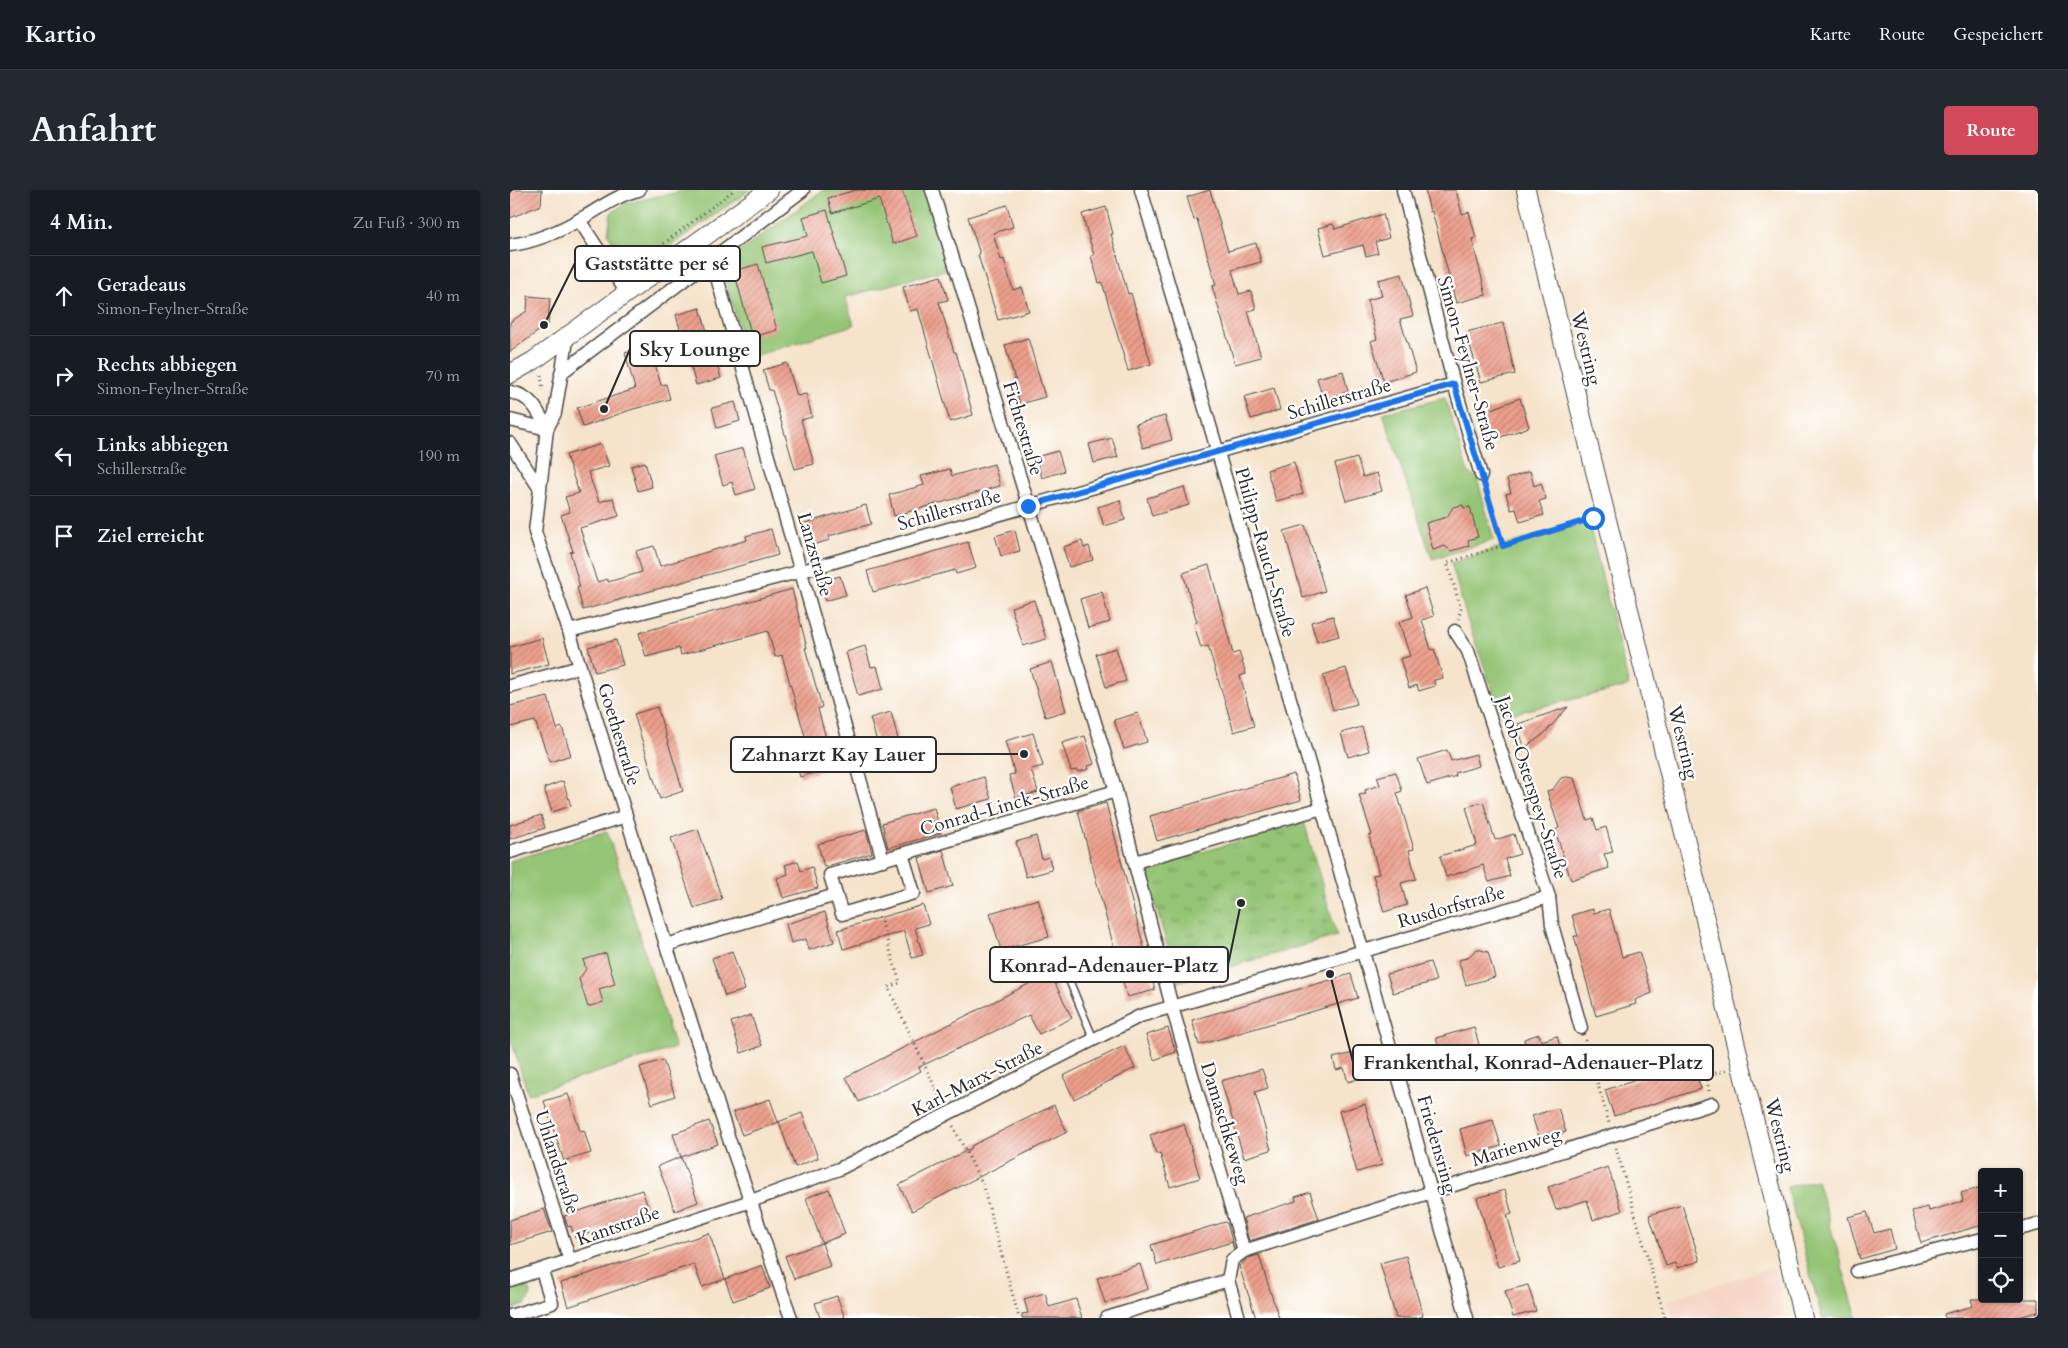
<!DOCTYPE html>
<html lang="de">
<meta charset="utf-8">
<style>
:root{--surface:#171b24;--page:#242831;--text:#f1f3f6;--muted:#9ea1a6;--line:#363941;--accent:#d1495b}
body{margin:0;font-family:Cardo,serif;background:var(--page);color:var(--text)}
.controls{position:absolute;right:15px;bottom:15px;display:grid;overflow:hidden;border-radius:5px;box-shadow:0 1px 4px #0004}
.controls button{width:45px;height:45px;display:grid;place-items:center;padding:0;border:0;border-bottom:1px solid var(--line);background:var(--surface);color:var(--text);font:25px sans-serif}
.stop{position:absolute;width:15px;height:15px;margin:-11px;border:4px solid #1a73e8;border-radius:50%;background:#fff}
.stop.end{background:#1a73e8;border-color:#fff;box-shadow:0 1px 5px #0008}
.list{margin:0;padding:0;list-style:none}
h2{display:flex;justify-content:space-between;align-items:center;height:65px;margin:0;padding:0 20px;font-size:21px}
h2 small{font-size:16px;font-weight:400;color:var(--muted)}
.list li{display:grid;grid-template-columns:32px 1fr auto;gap:15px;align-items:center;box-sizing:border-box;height:80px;padding:0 20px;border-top:1px solid var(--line)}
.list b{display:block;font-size:19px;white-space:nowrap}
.list p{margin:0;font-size:16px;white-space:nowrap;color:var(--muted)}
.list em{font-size:16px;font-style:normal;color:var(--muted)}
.icon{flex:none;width:28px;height:28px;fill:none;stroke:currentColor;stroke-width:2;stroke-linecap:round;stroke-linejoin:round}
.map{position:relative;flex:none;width:1528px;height:1128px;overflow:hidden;border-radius:5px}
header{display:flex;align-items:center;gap:30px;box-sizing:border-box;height:70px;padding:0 25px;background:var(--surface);border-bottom:1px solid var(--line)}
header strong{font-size:24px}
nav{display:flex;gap:28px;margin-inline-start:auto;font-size:18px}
.intro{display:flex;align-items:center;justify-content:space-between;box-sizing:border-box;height:120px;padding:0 30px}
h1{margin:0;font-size:35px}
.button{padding:12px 22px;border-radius:5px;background:var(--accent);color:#fff;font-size:18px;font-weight:700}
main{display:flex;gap:30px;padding:0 30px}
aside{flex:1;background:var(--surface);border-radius:5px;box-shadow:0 1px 4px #0004}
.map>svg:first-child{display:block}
.built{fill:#f5d3c2}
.green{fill:#94c474;stroke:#607850}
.park{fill:url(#park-tufts);stroke:#607850}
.building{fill:url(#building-hatch)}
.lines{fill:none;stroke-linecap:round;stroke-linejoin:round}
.service-casing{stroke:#494743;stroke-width:9}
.minor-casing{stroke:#494743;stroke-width:15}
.secondary-casing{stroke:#494743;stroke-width:20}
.path{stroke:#494743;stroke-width:3;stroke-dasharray:1 4;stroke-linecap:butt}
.service{stroke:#fff;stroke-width:6}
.minor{stroke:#fff;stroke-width:12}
.secondary{stroke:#fff;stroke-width:18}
.route{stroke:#1a73e8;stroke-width:6}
.labels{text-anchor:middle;stroke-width:4.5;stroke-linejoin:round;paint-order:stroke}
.street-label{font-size:19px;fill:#2b2b2b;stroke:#fff}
.leader{fill:none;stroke:#2b2b2b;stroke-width:2}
.callout-dot{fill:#2b2b2b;stroke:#fff;stroke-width:2}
.callout{fill:#fff;stroke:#2b2b2b;stroke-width:2}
.callout-label{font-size:20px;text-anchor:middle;font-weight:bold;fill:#2b2b2b}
</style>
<header>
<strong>Kartio</strong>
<nav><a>Karte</a><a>Route</a><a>Gespeichert</a></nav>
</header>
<div class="intro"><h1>Anfahrt</h1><a class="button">Route</a></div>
<main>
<aside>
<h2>4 Min.<small>Zu Fuß · 300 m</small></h2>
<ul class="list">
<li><svg class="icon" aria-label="ahead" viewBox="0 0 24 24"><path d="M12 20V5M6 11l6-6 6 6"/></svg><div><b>Geradeaus</b><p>Simon-Feylner-Straße</p></div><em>40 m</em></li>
<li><svg class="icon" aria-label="right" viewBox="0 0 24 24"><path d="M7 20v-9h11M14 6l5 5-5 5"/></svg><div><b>Rechts abbiegen</b><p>Simon-Feylner-Straße</p></div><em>70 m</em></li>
<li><svg class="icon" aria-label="left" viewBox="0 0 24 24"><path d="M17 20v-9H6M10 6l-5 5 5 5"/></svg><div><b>Links abbiegen</b><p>Schillerstraße</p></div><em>190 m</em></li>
<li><svg class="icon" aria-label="arrive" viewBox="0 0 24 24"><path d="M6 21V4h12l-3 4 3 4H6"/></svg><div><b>Ziel erreicht</b></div></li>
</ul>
</aside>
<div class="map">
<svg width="1528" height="1128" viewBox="0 0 1528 1128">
<defs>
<pattern id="park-tufts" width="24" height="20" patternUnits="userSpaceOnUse" patternTransform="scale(1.25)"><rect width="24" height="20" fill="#94c474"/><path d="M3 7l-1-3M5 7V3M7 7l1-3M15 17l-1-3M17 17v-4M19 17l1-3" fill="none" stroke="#799f5f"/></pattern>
<pattern id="building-hatch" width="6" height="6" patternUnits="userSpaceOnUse" patternTransform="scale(1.25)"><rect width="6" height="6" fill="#ed9f8c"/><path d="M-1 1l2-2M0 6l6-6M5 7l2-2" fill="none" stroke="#c08273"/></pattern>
</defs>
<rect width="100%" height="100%" fill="#fff"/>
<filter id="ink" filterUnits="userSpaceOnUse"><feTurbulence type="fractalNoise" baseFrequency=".02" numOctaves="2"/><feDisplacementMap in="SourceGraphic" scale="10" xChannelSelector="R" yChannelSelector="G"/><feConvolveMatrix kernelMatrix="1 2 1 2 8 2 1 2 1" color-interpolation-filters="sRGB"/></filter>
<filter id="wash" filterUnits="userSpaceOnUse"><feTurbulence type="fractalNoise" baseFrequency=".0096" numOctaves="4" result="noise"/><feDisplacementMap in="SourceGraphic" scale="20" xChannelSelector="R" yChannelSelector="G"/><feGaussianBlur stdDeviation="1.12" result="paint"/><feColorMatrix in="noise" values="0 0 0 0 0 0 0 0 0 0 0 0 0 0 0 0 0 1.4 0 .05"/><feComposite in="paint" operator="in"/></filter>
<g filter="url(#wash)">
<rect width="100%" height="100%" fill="#f5e3cb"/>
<polygon class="built" points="1263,1077 1276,1128 1163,1128 1157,1110"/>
<g class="green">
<polygon points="178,0 240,0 126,80 106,57 98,44 101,23 116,13"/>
<polygon points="313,0 415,0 438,79 335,107 344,135 238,168 211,76"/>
<polygon points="935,208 958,282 967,288 984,350 922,369 873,223"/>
<polygon points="1078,329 1119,496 992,526 958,432 941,373"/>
<polygon points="97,641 165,858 18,904 0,847 0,671"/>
<polygon points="1307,990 1347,1128 1312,1128 1277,997"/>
<path d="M8,1093C16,1093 21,1099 20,1107L15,1115L0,1120V1095Z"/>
</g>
<polygon class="park" points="794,632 827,746 668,792 635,679"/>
<g id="blocks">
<g class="building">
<polygon points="0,0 32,0 31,15 0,28"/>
<polygon points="346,0 392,0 407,46 383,54 369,9 322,23 318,8"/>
<polygon points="700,0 718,61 746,53 751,72 722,80 729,104 741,101 746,119 738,121 751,167 725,174 702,96 706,95 687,29 684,30 677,7"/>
<polygon points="915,0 946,0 952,24 959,22 966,48 962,49 976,105 946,113 922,21 920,22"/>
<polygon points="497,15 503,37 483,43 491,70 494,69 503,100 512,97 519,121 488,130 468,65 470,64 458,27"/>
<polygon points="596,17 603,44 601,44 618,104 621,103 641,174 618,181 592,92 589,93 581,66 584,65 572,24"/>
<polygon points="317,20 336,86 311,93 302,61 256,73 252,57 298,46 293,27"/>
<polygon points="873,24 879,48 865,52 868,63 856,66 853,55 815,65 808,38 823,34 825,39"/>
<polygon points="248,74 267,140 242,147 224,81"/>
<polygon points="892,84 903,126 890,129 906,182 874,192 861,151 867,149 857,110 872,106 868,90"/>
<polygon points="431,86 438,110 429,112 444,162 446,162 463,225 440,232 408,119 400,121 393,97"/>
<polygon points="18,106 40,108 38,134 0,162 0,132 17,121"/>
<polygon points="190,118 211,188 186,195 166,125"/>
<polygon points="993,133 1005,184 971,192 956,142"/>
<polygon points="518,148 535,207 510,214 504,194 506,193 495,155"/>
<polygon points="140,156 151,195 156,194 160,209 120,220 73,237 67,218 125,199 115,163"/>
<polygon points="277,173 287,206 296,204 302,227 291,230 304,274 285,279 262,200 259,200 253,180"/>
<polygon points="833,181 838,202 813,209 807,188"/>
<polygon points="764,198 770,220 741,229 734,207"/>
<polygon points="1010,208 1019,237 980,251 971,223"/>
<polygon points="225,212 230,231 207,238 202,218"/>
<polygon points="655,226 662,250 633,258 626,234"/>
<polygon points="602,248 608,267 584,273 579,254"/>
<polygon points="91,254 99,276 78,282 89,312 103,308 109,326 70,338 87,392 98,389 98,392 132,382 126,361 144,356 150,376 237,350 236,346 261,339 268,365 73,420 67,397 70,397 60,362 63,361 51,325 60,322 55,307 69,303 56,265"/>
<polygon points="233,258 245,299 226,305 222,292 213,295 204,266"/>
<polygon points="548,261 554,281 532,288 526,267"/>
<polygon points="847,268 853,287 867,283 872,301 836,311 825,274"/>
<polygon points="135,272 142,297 128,301 121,276"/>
<polygon points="784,272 793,304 766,311 757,280"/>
<polygon points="484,274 490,296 384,326 379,305 414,295 411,286 440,279 442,286"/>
<polygon points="1020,281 1024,296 1031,293 1036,309 1029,311 1034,325 1010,332 1006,319 1001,320 996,304 1001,303 997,289"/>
<polygon points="674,297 679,315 642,326 637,308"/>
<polygon points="610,310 615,330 594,336 588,317"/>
<polygon points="356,315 361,334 319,346 320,350 298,356 292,334"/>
<polygon points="953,315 954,318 960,317 968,347 958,350 959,356 941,361 935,356 923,360 916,333 937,327 943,317"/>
<polygon points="795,335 815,401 793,408 774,341"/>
<polygon points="505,340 510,361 491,366 485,346"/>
<polygon points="572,351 574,358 579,356 583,370 559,377 553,357"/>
<polygon points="458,352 466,378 446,384 445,380 363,402 357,381"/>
<polygon points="699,375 723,464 729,462 736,484 730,486 744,536 724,542 698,456 691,458 684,434 687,432 673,383"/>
<polygon points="330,386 336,405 315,411 309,392"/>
<polygon points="915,398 924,426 912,430 921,460 924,459 933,488 924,490 925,496 909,501 907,495 899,498 890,469 900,466 889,432 903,427 896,405"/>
<polygon points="282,399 297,458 295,458 312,517 308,519 324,577 290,587 285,568 300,564 272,465 265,467 258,441 171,465 169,458 136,467 129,443"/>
<polygon points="592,402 600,432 578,438 570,409"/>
<polygon points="524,410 536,449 513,456 501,417"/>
<polygon points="823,426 829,446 807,452 801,432"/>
<polygon points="32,448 39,474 0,484 0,457"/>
<polygon points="106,450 113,475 85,482 78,457"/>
<polygon points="355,456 361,477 367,476 373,499 348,506 336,462"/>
<polygon points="606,458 616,491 596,497 586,464"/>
<polygon points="542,472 556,521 535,527 520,479"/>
<polygon points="836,478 847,514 823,520 813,485"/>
<polygon points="38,507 47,539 52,537 61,565 40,572 25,531 0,537 0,516"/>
<polygon points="147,517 173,601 150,609 124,524"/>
<polygon points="1058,517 1034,544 1014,558 1008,534"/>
<polygon points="381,522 388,549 368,555 360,528"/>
<polygon points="628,523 637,552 614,559 604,530"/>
<polygon points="852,537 859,561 838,567 831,543"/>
<polygon points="523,543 533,576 521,579 528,602 506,608 499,585 505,584 495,551"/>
<polygon points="575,546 584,574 578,576 579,579 568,582 567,580 561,581 552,553"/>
<polygon points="937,560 941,571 966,564 969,576 945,583 946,586 917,595 908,569"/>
<polygon points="886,582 892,601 887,603 904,659 899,660 906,689 891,693 897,715 874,722 863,685 869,684 859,646 862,645 849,605 856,604 855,600 870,595 867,587"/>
<polygon points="784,584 791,610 647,651 640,626"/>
<polygon points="474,587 481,609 446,619 440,597"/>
<polygon points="1056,587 1064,588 1077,630 1083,628 1087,640 1096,637 1103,662 1094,664 1099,678 1061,690 1045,640 1049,638 1037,601 1043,599 1051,588"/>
<polygon points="53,591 61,616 42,622 34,598"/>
<polygon points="973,612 985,650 1004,644 1010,664 995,669 1000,686 979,692 973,675 936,687 930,666 967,655 956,617"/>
<polygon points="596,613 645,800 617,807 568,621"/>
<polygon points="424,618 431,643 378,658 372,633"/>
<polygon points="31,625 35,638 0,649 0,635"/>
<polygon points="188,639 212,709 184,718 161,648"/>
<polygon points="356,640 362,663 314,677 308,654"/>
<polygon points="526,646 532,669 539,667 542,680 516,687 506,652"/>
<polygon points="433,660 443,696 419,703 409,668"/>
<polygon points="288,671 291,681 302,677 308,698 273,708 267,688 278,684 275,675"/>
<polygon points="528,709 539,747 491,760 480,723"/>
<polygon points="413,715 419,734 405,738 413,765 402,768 394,741 333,759 328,740"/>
<polygon points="1083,719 1084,723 1099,719 1112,767 1129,762 1142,803 1125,810 1126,814 1086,826 1064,746 1068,746 1062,725"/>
<polygon points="315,722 324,752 299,760 296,749 281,753 276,734"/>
<polygon points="967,759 978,762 985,787 956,795 948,770 957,768"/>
<polygon points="222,761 235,800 215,806 202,768"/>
<polygon points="96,763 105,794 89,799 93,812 78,817 69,789 76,779 73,770"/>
<polygon points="920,772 926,791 883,803 877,784"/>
<polygon points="540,783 562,828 529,844 519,825 409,877 411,881 349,912 336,887"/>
<polygon points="841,784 848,808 689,855 682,830"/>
<polygon points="241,825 252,856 231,863 221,832"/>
<polygon points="964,837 975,876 937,887 926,848"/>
<polygon points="658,838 666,862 644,870 636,845"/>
<polygon points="1029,844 1031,851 1047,846 1052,864 1039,868 1040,875 1021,880 1014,849"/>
<polygon points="614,856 625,878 564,909 553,886"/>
<polygon points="843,863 845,871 852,869 857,886 838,892 834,878 826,880 823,868"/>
<polygon points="153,870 165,906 142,914 130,877"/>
<polygon points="1182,870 1191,899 1104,926 1095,900 1146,884 1146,882"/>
<polygon points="752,879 758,898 745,902 761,960 734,968 711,891"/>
<polygon points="58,904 70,941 74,940 81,963 54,971 34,911"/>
<polygon points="260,909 268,932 292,923 308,968 285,977 269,932 232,945 223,922"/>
<polygon points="855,914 872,975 847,982 829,921"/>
<polygon points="544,915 557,942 402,1021 389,995 462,958 461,956"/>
<polygon points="1048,918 1056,942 1030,950 1022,926"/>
<polygon points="983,930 991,956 957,966 950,939"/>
<polygon points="199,931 208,954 171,967 188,1012 165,1021 148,976 171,967 163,944"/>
<polygon points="674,934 690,988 660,997 650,963 646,964 640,945"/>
<polygon points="1098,977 1112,1021 1083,1030 1077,1010 1046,1020 1038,997"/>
<polygon points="1472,997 1472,1035 1411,1053 1402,1021 1418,1017 1419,1021 1453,1011 1451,1003"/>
<polygon points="319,999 335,1044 312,1053 296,1008"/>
<polygon points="132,1000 140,1023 65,1048 61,1036 58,1037 54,1026"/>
<polygon points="995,1000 1002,1024 997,1025 1010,1071 988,1077 967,1008"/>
<polygon points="800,1002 809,1029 739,1051 733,1028 786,1011 785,1007"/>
<polygon points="1172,1015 1190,1071 1167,1078 1165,1073 1156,1076 1139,1025"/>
<polygon points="34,1019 42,1042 0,1055 0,1030"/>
<polygon points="1357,1022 1364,1043 1380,1039 1385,1059 1350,1069 1338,1027"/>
<polygon points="715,1032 717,1033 724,1059 722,1052 647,1075 641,1055"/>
<polygon points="199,1043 215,1089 192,1097 184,1074 58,1117 51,1093"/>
<polygon points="312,1053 320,1076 284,1089 275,1066"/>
<polygon points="749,1065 755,1085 769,1128 746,1128 729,1076 738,1068"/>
<polygon points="896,1066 913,1126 906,1128 886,1128 870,1073"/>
<polygon points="630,1074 638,1099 595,1113 587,1088"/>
<polygon points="252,1075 260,1098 223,1111 215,1089"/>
<polygon points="1018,1095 1026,1121 1003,1127 995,1101"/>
<polygon points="535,1103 539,1117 566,1109 572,1128 512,1128 512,1124 518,1123 514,1109"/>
<polygon points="327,1106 335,1128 310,1128 305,1113"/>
<polygon points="1461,1109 1528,1109 1528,1122 1504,1128 1435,1128 1434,1124 1463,1116"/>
</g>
</g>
</g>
<g filter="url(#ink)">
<use href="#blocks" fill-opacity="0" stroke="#494743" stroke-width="1"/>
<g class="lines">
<g class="service-casing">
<polyline id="service" points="554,778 584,850"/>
</g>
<g class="minor-casing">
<g id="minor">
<polyline points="422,0 606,601 662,817 734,1061"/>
<polyline points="631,0 812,618 957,1128"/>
<polyline points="893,0 944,194 971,285"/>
<polyline points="69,30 117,103"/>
<path d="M0,55C26,52 54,39 76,26C93,16 110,4 129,0"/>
<polyline points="202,70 373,670"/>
<polyline points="58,144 45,223 37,239 25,342 59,441 156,755 219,949 281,1128"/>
<polyline points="51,183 293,0"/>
<path d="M0,202C22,206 28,221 37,239"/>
<polyline points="0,230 37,239"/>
<polyline points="0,253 30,299"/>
<polyline points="59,441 292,381 944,194"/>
<polyline points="945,441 958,461 1039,707 1042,735 1071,838"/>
<polyline points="0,496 70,477"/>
<polyline points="0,662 116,626"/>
<polyline points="625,672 812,618"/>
<polyline points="326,705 320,685 392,664"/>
<polyline points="156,755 326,705 332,724 404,703 392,664 606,601"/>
<polyline points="0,884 60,1071"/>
<polyline points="1509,1039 1528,1034"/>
<polyline points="1347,1081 1472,1049"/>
<polyline points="0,1090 241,1011 329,979 630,826 1039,707"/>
<polyline points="0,1126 42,1113 32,1081"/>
<polyline points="597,1128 718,1090"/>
<polyline points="729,1128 718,1090 722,1070 734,1061 1202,914"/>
</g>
</g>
<g class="secondary-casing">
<g id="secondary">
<polyline points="1016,0 1293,1128"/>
<polyline points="0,184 23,171 259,0"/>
</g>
</g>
<g class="path">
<polyline points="122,78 224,0"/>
<polyline points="31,185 33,200"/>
<polyline points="974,296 993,356"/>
<polyline points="948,429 951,419 937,373 1081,328"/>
<polyline points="370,727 390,793 378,797 432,912"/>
<polyline points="1075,850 1099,933"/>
<polyline points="1199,901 1196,886 1217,880"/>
<polyline points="443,936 472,993 509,1128"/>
<polyline points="1106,958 1155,1128"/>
</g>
<use href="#service" class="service"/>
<use href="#minor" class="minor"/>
<use href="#secondary" class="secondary"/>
</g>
</g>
<g class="lines" filter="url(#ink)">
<polyline class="route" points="518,316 944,194 993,356 1083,328"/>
</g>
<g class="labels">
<g class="street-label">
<text transform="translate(1077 158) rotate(76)" y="7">Westring</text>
<text transform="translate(959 173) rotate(74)" y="7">Simon-Feylner-Straße</text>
<text transform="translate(829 208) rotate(-16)" y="7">Schillerstraße</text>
<text transform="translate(514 238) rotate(73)" y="7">Fichtestraße</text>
<text transform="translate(439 319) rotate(-16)" y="7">Schillerstraße</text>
<text transform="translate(756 362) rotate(74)" y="7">Philipp-Rauch-Straße</text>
<text transform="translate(306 364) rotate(74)" y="7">Lanzstraße</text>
<text transform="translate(110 544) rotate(73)" y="7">Goethestraße</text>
<text transform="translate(1174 552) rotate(76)" y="7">Westring</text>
<text transform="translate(1023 597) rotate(72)" y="7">Jacob-Osterspey-Straße</text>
<text transform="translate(494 615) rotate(-16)" y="7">Conrad-Linck-Straße</text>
<text transform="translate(941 716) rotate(-16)" y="7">Rusdorfstraße</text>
<text transform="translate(467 888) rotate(-27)" y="7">Karl-Marx-Straße</text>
<text transform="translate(716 933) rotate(73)" y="7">Damaschkeweg</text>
<text transform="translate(1271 945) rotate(76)" y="7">Westring</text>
<text transform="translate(928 954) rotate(74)" y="7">Friedensring</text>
<text transform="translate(1006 956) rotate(-17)" y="7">Marienweg</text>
<text transform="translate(48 972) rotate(72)" y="7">Uhlandstraße</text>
<text transform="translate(108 1035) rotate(-19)" y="7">Kantstraße</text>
</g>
</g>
<path class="leader" d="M34 135L65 73M94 219L120 159M514 564L426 564M731 713L718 775M820 784L843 872"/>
<g class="callout-dot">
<circle cx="34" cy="135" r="5"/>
<circle cx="94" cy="219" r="5"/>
<circle cx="514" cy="564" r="5"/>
<circle cx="731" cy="713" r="5"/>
<circle cx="820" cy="784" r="5"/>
</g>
<g class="callout">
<rect x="65" y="56" width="165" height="35" rx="5"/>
<rect x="120" y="141" width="130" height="35" rx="5"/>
<rect x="221" y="547" width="205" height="35" rx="5"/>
<rect x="480" y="757" width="238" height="35" rx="5"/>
<rect x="843" y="855" width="360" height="35" rx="5"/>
</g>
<g class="callout-label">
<text x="147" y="80">Gaststätte per sé</text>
<text x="185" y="166">Sky Lounge</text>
<text x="323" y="571">Zahnarzt Kay Lauer</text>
<text x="599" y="782">Konrad-Adenauer-Platz</text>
<text x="1023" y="879">Frankenthal, Konrad-Adenauer-Platz</text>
</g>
</svg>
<div class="controls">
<button>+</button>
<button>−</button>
<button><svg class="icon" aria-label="locate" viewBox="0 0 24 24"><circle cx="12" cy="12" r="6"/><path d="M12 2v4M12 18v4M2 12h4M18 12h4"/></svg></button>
</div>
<div class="stop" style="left:1083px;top:328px"></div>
<div class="stop end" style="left:518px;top:316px"></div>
</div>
</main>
